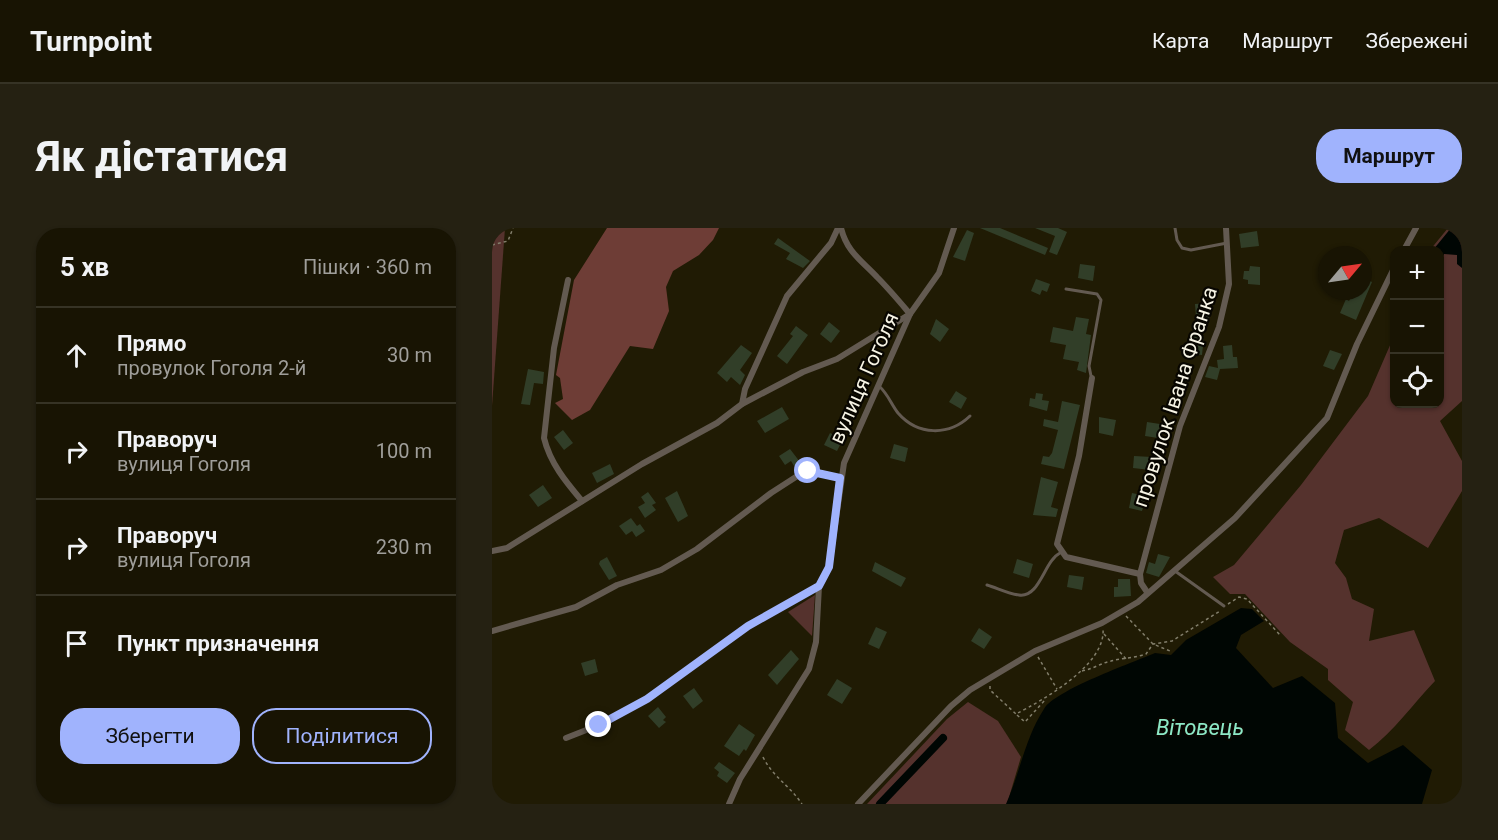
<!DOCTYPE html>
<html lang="uk">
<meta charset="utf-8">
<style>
:root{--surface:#181403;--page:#252112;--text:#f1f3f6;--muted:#9f9e9a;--line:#363325;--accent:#a0b3fd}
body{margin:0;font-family:Roboto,sans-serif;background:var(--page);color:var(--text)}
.controls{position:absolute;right:18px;top:18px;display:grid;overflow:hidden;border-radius:12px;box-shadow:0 2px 4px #0004}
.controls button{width:54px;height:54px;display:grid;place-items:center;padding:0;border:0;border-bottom:2px solid var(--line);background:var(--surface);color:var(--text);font:30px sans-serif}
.compass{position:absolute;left:826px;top:18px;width:54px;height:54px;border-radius:50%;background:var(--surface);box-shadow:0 2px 4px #0004;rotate:61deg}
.stop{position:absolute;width:18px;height:18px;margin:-14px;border:4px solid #a0b3fd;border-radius:50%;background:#fff}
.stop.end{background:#a0b3fd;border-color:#fff;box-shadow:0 2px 6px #0008}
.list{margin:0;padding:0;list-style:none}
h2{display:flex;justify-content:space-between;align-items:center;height:78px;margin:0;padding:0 24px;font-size:26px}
h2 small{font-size:20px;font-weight:400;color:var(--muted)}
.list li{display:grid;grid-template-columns:39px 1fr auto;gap:18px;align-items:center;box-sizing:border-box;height:96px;padding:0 24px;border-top:2px solid var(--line)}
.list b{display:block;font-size:22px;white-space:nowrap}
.list p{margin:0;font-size:20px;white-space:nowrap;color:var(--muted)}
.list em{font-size:20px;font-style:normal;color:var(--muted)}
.actions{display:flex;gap:12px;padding:18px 24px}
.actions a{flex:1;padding:14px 0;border:2px solid var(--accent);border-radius:24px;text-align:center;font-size:21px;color:var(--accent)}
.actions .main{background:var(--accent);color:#111}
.icon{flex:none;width:33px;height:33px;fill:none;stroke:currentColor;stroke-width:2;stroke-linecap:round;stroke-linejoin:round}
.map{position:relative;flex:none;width:970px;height:576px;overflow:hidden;border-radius:24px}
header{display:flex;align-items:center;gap:36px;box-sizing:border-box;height:84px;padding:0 30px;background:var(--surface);border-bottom:2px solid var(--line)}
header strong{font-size:28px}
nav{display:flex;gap:33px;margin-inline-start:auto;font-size:21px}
.intro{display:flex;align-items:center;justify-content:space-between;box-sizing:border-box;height:144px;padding:0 36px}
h1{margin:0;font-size:42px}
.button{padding:15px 27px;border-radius:24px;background:var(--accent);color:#111;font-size:21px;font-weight:700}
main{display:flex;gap:36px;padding:0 36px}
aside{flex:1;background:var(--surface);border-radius:24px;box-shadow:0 2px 4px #0004}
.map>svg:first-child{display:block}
.green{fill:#55322d}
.forest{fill:#6e3d36}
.water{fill:#000603}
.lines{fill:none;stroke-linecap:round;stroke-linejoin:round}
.canal{stroke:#000603;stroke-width:8}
.building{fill:#313e28}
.path{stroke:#827e6b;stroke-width:1.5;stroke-dasharray:3 3;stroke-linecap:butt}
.service{stroke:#635a51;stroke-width:3}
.minor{stroke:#635a51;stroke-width:6}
.route{stroke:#a0b3fd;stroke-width:8}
.labels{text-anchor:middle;stroke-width:4.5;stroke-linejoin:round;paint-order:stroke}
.street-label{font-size:21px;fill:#f7f4e5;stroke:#080601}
.water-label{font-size:22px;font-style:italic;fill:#8de8c6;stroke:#080601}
</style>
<header>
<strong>Turnpoint</strong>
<nav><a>Карта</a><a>Маршрут</a><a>Збережені</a></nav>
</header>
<div class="intro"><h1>Як дістатися</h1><a class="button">Маршрут</a></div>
<main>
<aside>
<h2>5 хв<small>Пішки · 360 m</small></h2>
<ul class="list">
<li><svg class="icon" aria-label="ahead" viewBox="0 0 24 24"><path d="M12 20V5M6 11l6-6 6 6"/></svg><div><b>Прямо</b><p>провулок Гоголя 2-й</p></div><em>30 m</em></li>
<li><svg class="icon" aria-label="right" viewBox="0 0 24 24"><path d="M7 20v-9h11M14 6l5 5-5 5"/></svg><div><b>Праворуч</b><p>вулиця Гоголя</p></div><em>100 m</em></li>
<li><svg class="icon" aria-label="right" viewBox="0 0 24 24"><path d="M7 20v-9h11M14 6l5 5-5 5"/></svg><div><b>Праворуч</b><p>вулиця Гоголя</p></div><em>230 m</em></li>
<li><svg class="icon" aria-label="arrive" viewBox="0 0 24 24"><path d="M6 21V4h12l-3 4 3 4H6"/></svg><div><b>Пункт призначення</b></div></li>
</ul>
<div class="actions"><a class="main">Зберегти</a><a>Поділитися</a></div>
</aside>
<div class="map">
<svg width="970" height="576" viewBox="0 0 970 576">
<rect width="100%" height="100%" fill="#201b04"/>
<g class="green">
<polygon points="0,0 13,0 0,178"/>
<path d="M956,0H970V173L948,193L970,233V263L936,320L887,290L852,302L843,335L854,350L860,371L882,381L877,413L922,402L943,453C921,476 902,503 877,522L853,502L861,474L836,452V441L798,414L753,366H738L721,349L742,337L809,257L876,168L902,108V176H948V22H938Z"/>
<polygon points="323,367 320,408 296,384"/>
<polygon points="476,474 506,493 529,529 515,576 375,576 455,491"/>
</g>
<polygon class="forest" points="115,0 227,0 221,12 207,27 181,43 174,59 177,83 161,121 138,118 98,182 80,192 63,175 71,171 68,150 64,147 82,52"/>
<g class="water">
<polygon points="959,0 970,0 970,40 965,36 965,27 952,26 948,36 948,22 941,22"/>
<path d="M749,380L760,381L772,393L749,407L744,420L781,460L810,448L843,475L846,510L876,535L911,517L940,542L930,576H514C528,545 533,510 552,481C563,462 640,435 663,425L679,427L694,412Z"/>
</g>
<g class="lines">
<polyline class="canal" points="388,576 451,510"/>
</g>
<g class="building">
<polygon points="488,0 508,0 556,20 553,27"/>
<polygon points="543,0 566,0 575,4 565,27 557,24 563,8"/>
<polygon points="475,2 482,5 473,33 461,29"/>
<polygon points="765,3 767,18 749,20 747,6"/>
<polygon points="286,10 318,33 311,40 294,31 298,25 282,16"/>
<polygon points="588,36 603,38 601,53 586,50"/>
<polygon points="758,38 768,39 768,57 756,56 756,52 751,51 752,43 757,43"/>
<polygon points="871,49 880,54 864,92 848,85 854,71 857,73 862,63 871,63"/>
<polygon points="544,51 558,56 555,64 550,62 548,67 539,63"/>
<polygon points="717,75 717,93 704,89 703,76"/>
<polygon points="584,89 597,91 594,106 599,107 594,145 585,142 587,134 571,131 574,117 558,114 561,99 581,103"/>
<polygon points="444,91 457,101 448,114 438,106"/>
<polygon points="337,94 348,103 339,115 328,106"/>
<polygon points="304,98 316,107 295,136 285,128 301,108 298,106"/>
<polygon points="701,107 712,108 710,127 700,126"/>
<polygon points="249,117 260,125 248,142 253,147 248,157 239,149 235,154 225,145"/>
<polygon points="740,117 741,129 745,129 746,140 728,141 725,152 713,149 717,138 726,140 725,132 732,131 731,118"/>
<polygon points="838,122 850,126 842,142 831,138"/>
<polygon points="36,141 52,144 51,156 42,155 38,177 29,176"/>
<polygon points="464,163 475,170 469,181 457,174"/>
<polygon points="544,165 551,166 550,172 557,173 555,183 537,178 538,170 543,171"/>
<polygon points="570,173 588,177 572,241 549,236 551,228 557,229 560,225 566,202 551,198 552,191 566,194"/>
<polygon points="290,179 297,191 273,205 265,193"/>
<polygon points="607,189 624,192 621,208 607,205"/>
<polygon points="655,194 668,196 666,210 653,208"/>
<polygon points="71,202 81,215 72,222 62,209"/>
<polygon points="338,205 351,211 345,223 332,217"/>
<polygon points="402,216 416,220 413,234 398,230"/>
<polygon points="298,221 308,234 302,238 299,233 293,237 287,228"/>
<polygon points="642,228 660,229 658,242 641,240"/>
<polygon points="118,236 122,246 105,255 100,245"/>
<polygon points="549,249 566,254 559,279 566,281 564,289 541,287"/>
<polygon points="51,257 60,270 46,279 37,267"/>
<polygon points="185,263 196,288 186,294 173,270"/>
<polygon points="156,264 164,275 160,277 164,282 153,290 146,279 153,275 149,269"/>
<polygon points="640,265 654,268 650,283 637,280"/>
<polygon points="139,290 145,298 148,296 153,303 144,309 140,303 134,307 127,298"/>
<polygon points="666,326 678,329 667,349 654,345 657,334 663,336"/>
<polygon points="115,329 125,348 117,352 107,336 108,333"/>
<polygon points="525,331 541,336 537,350 521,345"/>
<polygon points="383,334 414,350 409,359 380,343"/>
<polygon points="577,347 592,349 590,362 575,359"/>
<polygon points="626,351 638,351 639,368 622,369 622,359 626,359"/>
<polygon points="384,399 395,404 387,421 376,416"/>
<polygon points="487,400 500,409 492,421 479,413"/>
<polygon points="299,422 307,431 285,457 276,447"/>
<polygon points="103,431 106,444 93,448 89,435"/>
<polygon points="345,451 360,460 350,476 335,467"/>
<polygon points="202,460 211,473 201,481 191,468"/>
<polygon points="166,479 174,489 171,492 174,494 167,500 156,488"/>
<polygon points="247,496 263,507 254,523 252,521 247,528 232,518"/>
<polygon points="227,534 243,545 235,555 225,548 227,544 222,540"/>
</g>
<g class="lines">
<g class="path">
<polyline points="0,17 16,13 21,0"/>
<polyline points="736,376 747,369 755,371 788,407"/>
<polyline points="634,388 661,416 678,423"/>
<polyline points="612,406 635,432"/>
<polyline points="546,429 565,461"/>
<path d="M590,443C601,441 609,435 619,433C630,430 643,430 654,426L661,416L680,413L728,383"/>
<path d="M498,458V462L524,486C551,472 614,437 611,401"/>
<polyline points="525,487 533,494 553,472"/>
<path d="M271,529C280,548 298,558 310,576"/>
</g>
<g class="service">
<polyline points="683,0 685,12 690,20 699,22 735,15"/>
<polyline points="574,61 605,66 609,72 597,138 599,148"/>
<path d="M387,158C396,166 399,176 406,185C426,208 457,208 478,188"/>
<polyline points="683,343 732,378"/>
<path d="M495,357C505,360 517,366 527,367C548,370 552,333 568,325"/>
</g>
<g class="minor">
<polyline points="912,22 924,0"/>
<path d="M76,52L62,120L52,210C58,235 74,254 90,273"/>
<polyline points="600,150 587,228 565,316 574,329 648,346"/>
<polyline points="250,176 253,161 295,68 339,15 346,0"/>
<path d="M0,323L15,320L150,236L225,195L250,176L311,144L345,131L418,86C407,73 397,61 385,49C369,32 355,24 349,0"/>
<polyline points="655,364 649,355 648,346 688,198 727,99 737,56 734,0"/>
<polyline points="0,403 84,379 125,357 169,342 205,321 279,265 310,245 320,243 348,250"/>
<polyline points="74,510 107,497 155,471 256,398 327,358"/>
<polyline points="237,576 248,551 317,441 324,414 327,358 337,339 352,235 418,86 447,45 462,0"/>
<polyline points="366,576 459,478 478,462 543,423 610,395 646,374 743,290 835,190 865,116 902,40"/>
</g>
</g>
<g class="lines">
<polyline class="route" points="107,497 155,471 256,398 327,358 337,339 348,250 316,243"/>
</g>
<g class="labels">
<g class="street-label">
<text transform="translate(372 150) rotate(-66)" y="7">вулиця Гоголя</text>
<text transform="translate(683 169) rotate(-72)" y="7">провулок Івана Франка</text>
</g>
<g class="water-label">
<text x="708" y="507">Вітовець</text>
</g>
</g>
</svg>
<div class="controls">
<button>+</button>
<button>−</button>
<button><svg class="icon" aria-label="locate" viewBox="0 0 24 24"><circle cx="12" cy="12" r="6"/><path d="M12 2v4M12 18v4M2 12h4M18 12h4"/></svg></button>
</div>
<svg class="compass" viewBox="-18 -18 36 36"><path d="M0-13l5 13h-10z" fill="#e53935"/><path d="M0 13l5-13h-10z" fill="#9f9e9a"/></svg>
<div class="stop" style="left:316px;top:243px"></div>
<div class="stop end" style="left:107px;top:497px"></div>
</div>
</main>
